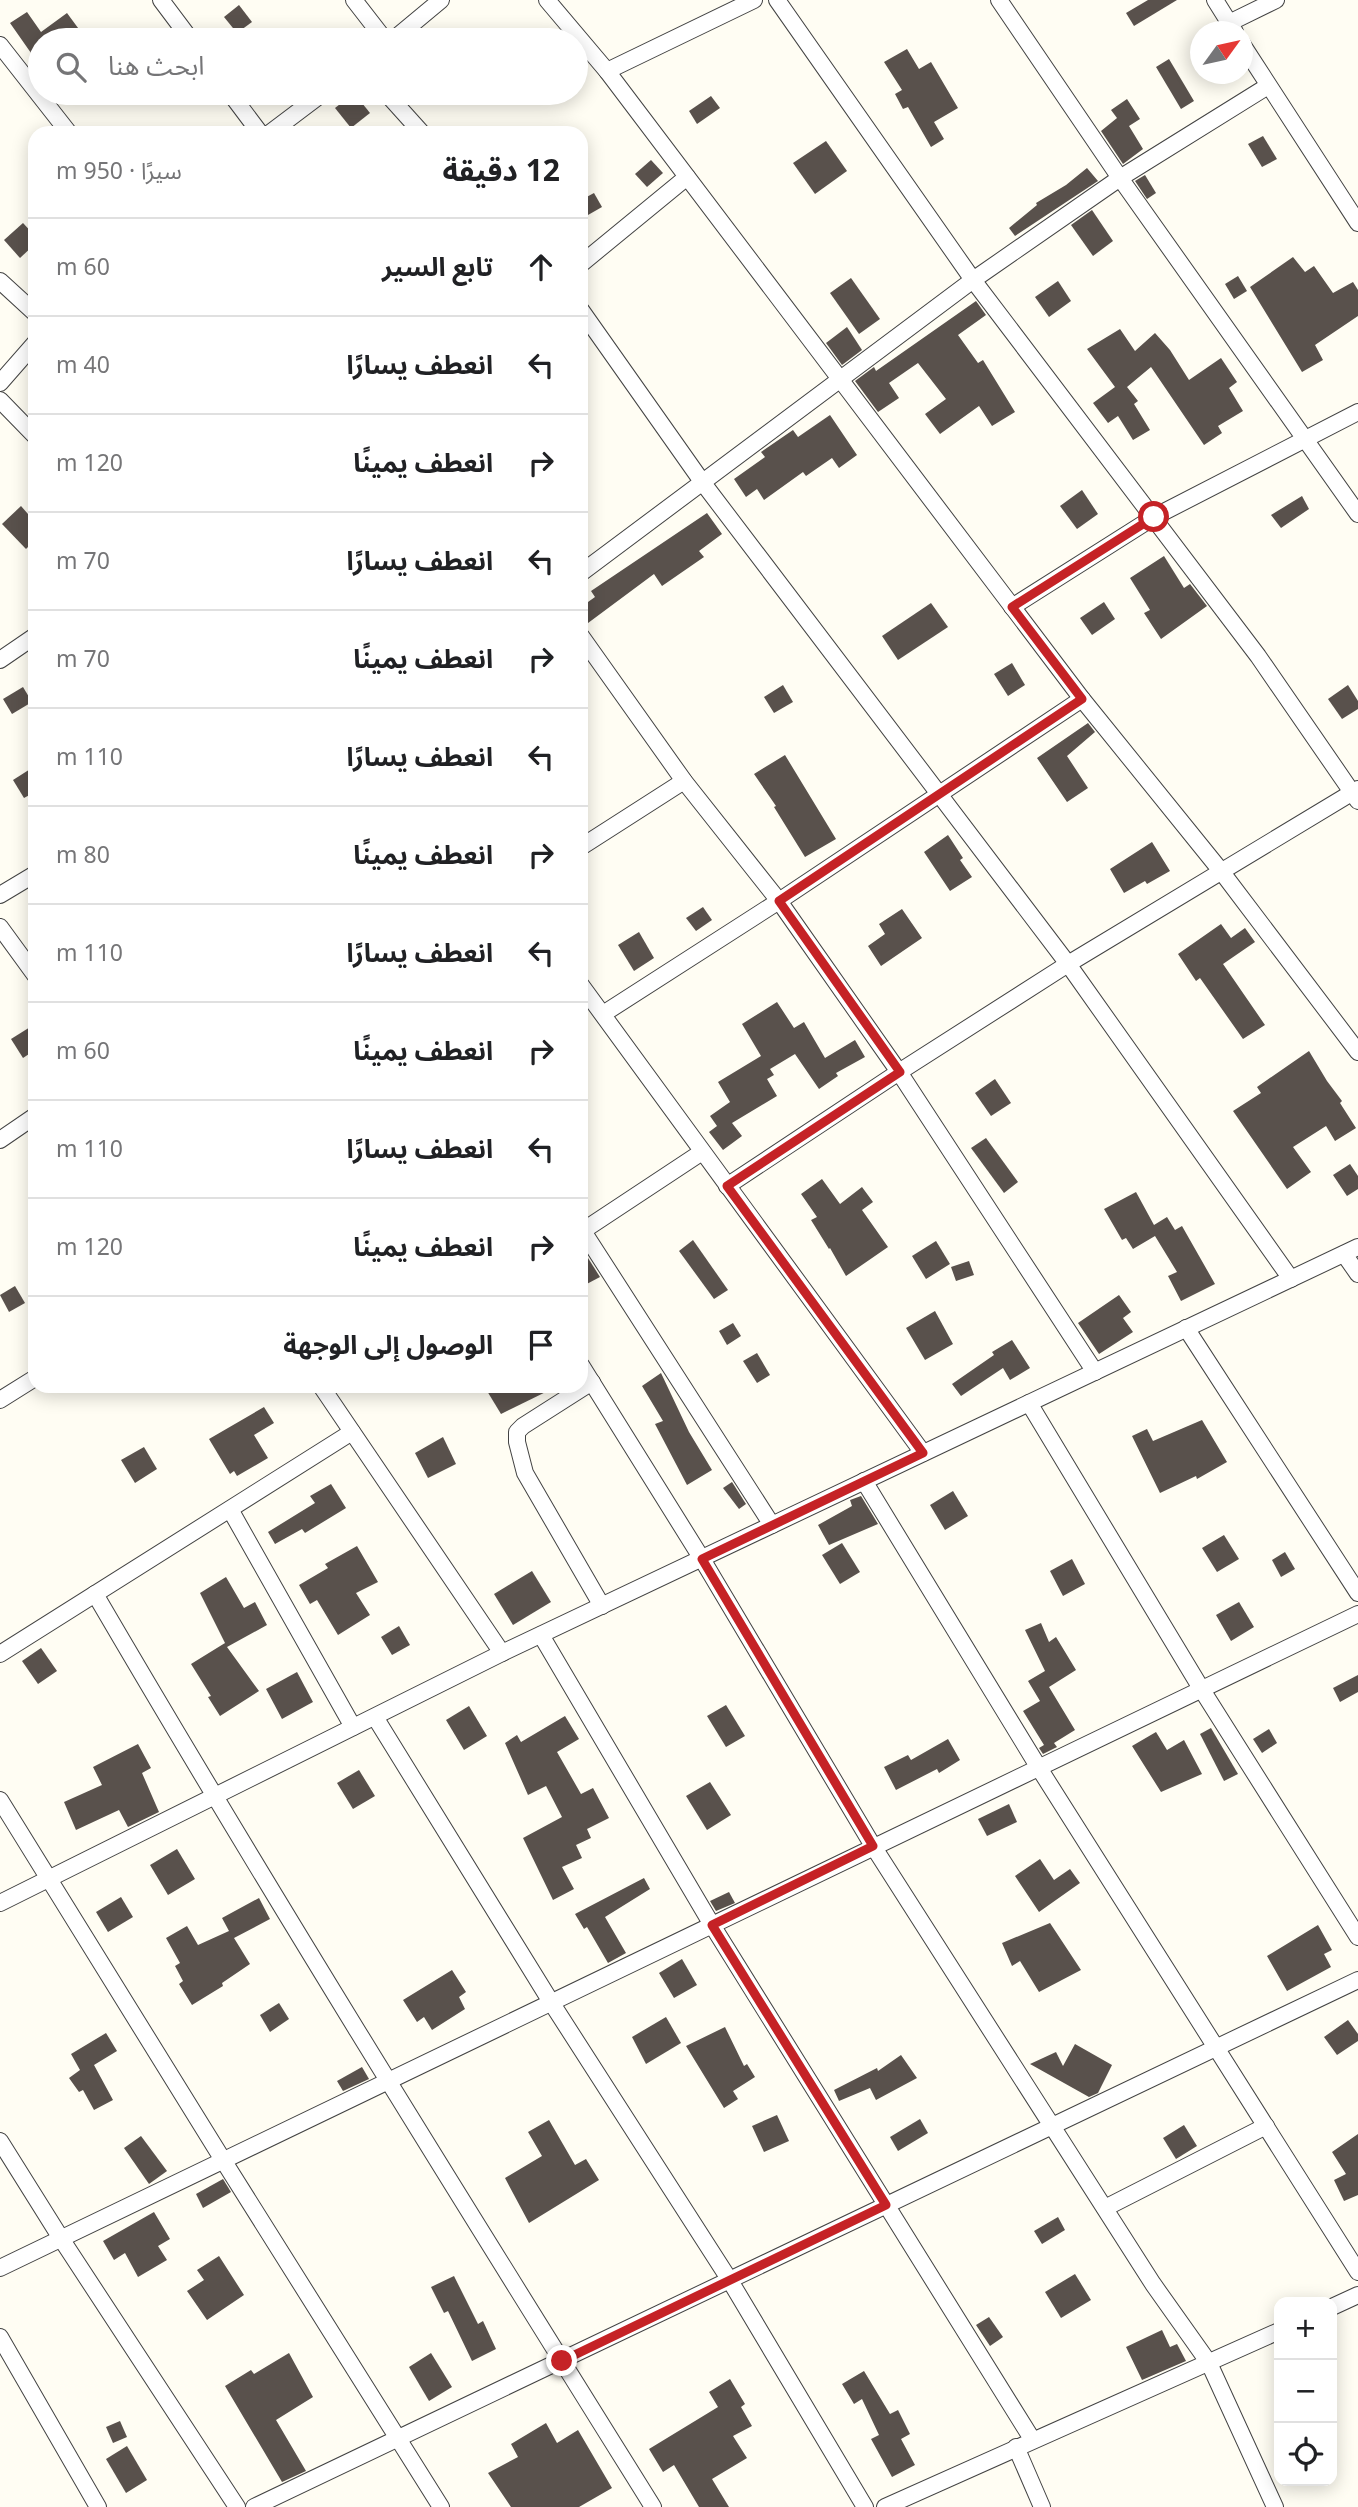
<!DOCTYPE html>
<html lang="ar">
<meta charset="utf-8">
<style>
:root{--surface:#fff;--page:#f2f2f2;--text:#202124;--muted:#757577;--line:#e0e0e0}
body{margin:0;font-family:Georgia,"Noto Sans Arabic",serif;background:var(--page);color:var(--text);direction:rtl}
.controls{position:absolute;right:21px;bottom:21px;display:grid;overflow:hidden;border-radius:14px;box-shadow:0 4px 18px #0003}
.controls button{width:63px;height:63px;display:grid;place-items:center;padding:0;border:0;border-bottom:2px solid var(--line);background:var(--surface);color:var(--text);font:35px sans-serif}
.compass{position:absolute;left:1190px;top:21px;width:63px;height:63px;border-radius:50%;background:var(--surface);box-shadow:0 4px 18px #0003;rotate:57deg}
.stop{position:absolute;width:21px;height:21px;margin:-16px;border:5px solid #c52226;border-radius:50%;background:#fff}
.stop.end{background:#c52226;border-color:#fff;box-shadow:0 2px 7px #0008}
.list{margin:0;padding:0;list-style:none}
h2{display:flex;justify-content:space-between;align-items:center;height:91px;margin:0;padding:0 28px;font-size:30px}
h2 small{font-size:23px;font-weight:400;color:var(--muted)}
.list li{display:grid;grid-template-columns:46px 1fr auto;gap:21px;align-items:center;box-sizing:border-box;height:98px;padding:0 28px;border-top:2px solid var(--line)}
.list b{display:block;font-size:26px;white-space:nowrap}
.list em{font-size:23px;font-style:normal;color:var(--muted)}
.icon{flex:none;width:38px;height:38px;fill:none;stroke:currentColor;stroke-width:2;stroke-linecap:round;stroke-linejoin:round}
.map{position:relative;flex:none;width:1358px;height:2507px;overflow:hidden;direction:ltr}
.search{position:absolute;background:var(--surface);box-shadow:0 4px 18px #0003;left:28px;top:28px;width:560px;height:77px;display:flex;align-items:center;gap:18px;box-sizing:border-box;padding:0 24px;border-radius:38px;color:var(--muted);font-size:26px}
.panel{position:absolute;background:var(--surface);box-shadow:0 4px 18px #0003;left:28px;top:126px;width:560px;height:1267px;border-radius:21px;direction:rtl}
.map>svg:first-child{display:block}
.building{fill:#59514c}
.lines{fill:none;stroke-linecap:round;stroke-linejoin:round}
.street-casing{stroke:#434343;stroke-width:18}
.street{stroke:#fff;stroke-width:16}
.route{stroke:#c52226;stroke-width:9}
</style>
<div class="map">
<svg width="1358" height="2507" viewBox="0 0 1358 2507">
<rect width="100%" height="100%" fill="#fffdf3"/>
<g class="building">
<polygon points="1148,0 1177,0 1134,26 1126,13"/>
<polygon points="239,5 252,22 237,33 224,17"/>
<polygon points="27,12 41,32 67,13 81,32 70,40 40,40 40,46 31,53 10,23"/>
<polygon points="907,49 919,69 931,62 958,108 934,122 944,139 931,147 908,107 903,109 895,94 902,90 884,62"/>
<polygon points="1169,59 1194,101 1181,109 1156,67"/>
<polygon points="354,93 370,113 351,128 335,108"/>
<polygon points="711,96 720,108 697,124 689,111"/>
<polygon points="1127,99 1140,119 1129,126 1143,149 1123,164 1101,131 1117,118 1111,110"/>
<polygon points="1263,136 1277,159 1262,167 1248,144"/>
<polygon points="826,141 847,171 815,194 793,163"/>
<polygon points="651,160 663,173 647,187 635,174"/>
<polygon points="1087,168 1098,181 1015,236 1009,228 1037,205 1036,203 1066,185"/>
<polygon points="1145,175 1156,193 1147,199 1135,181"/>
<polygon points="594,193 602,207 581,219 581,200"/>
<polygon points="1092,210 1113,241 1093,256 1071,225"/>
<polygon points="23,223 35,236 35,244 20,258 4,240"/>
<polygon points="1293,257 1305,272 1314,266 1333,293 1353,282 1358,290 1358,316 1315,345 1323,360 1302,372 1250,287"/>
<polygon points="1238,276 1247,291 1234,299 1225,284"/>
<polygon points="851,278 880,319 859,334 830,293"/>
<polygon points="1058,281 1071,301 1049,317 1035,297"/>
<polygon points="976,301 986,315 958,335 978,363 983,360 1015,412 992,426 979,406 940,434 925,414 946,399 918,363 889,383 899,398 878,412 855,381 874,367 876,371"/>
<polygon points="847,327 862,350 842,365 826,343"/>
<polygon points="1120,329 1135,351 1155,333 1170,350 1189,380 1221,358 1237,382 1229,388 1243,411 1218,426 1222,433 1204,445 1151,367 1127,387 1138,401 1134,404 1150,430 1133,440 1118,416 1108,423 1093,403 1115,387 1087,349"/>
<polygon points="830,415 857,455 839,468 832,458 806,476 803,472 764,500 757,489 746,497 734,479 765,457 761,452 793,430 798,437"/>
<polygon points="1082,490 1098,514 1077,529 1060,506"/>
<polygon points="1302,496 1309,509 1281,528 1271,515"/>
<polygon points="21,506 35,522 35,540 26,549 2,524"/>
<polygon points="707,513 722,534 699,551 704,557 662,586 654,574 584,626 581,626 581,607 595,597 591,591"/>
<polygon points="1164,556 1184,588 1190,584 1207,606 1161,639 1144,613 1150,610 1130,578"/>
<polygon points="1104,602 1115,619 1092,635 1080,618"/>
<polygon points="931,603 948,627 898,660 882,636"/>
<polygon points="1012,663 1025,685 1008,696 994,674"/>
<polygon points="783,685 793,702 774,713 764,697"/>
<polygon points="1348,685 1358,701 1358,709 1342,719 1328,699"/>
<polygon points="23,687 32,702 12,714 3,699"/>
<polygon points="1088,723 1095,732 1067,756 1088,788 1067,802 1037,758"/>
<polygon points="785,755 836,839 805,857 774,807 776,806 754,774"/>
<polygon points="35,766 35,792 24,798 13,780"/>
<polygon points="948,835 963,858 960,860 972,877 950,891 924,852"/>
<polygon points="1152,842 1170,871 1147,884 1145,881 1124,893 1110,869"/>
<polygon points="703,907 712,920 696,931 686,918"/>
<polygon points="902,909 922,938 881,966 868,946 885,934 879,924"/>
<polygon points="1221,924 1231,938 1245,928 1255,942 1223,964 1265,1025 1243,1039 1200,978 1196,981 1178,954"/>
<polygon points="639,932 654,958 634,971 618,945"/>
<polygon points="777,1002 794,1028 804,1022 825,1058 855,1040 865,1057 836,1073 838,1076 819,1089 795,1054 770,1069 774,1075 767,1079 777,1096 732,1123 742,1136 723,1150 709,1132 717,1126 710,1116 730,1102 718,1082 761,1056 742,1024"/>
<polygon points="35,1024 35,1050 23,1058 11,1039"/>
<polygon points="1309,1051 1327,1081 1342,1101 1340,1103 1356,1128 1335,1141 1326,1126 1293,1147 1311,1172 1287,1189 1233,1111 1261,1093 1257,1087"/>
<polygon points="995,1079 1011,1103 991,1116 975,1093"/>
<polygon points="986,1138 1018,1182 1004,1193 971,1148"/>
<polygon points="1350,1164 1358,1176 1358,1189 1347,1196 1333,1175"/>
<polygon points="822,1179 840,1204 862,1187 873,1202 862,1210 888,1247 846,1276 830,1248 829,1249 811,1220 817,1217 801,1194"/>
<polygon points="1136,1192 1154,1225 1167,1217 1175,1230 1182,1226 1215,1284 1181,1301 1168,1276 1177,1272 1155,1236 1133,1249 1126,1238 1122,1240 1104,1209"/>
<polygon points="693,1240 728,1290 714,1299 679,1251"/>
<polygon points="936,1241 950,1264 926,1279 912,1256"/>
<polygon points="581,1247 600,1277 581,1287"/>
<polygon points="969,1261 974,1275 956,1281 951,1267"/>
<polygon points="15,1286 25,1303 9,1312 0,1295"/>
<polygon points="1119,1295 1131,1312 1123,1318 1133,1332 1099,1354 1078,1323"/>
<polygon points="935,1311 953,1344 925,1360 906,1328"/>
<polygon points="733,1323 741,1336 727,1345 719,1331"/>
<polygon points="1012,1340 1030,1368 1010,1380 1003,1368 961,1396 952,1384 994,1355 992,1352"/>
<polygon points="757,1353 770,1375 757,1383 743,1361"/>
<polygon points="661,1373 689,1432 712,1470 687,1485 655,1424 663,1421 642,1386"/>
<polygon points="484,1386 558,1386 501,1414"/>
<polygon points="264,1407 274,1423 254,1435 268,1458 237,1476 234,1471 230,1474 209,1439"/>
<polygon points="1202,1420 1227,1462 1197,1479 1196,1476 1160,1493 1132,1436 1147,1429 1153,1441"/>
<polygon points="443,1437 456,1464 428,1478 415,1453"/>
<polygon points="144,1447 157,1469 135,1483 121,1460"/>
<polygon points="732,1482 746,1504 739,1509 723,1488"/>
<polygon points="331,1484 346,1508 305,1533 302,1529 275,1544 268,1532 315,1503 310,1496"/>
<polygon points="953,1491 968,1516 945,1530 930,1505"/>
<polygon points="861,1496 878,1524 829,1545 818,1525 852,1506 850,1500"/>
<polygon points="1224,1535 1239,1559 1217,1572 1202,1548"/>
<polygon points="842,1543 860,1572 840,1584 822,1555"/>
<polygon points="357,1546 378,1582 356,1593 370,1615 338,1635 317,1600 310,1604 299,1585 328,1568 325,1564"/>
<polygon points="1285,1552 1295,1569 1281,1577 1272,1560"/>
<polygon points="1072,1559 1085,1584 1063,1596 1050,1571"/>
<polygon points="532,1571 551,1602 513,1625 494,1594"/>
<polygon points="226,1577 244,1608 255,1602 267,1625 227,1647 259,1691 220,1716 208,1697 211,1696 191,1664 225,1643 227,1647 200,1593"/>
<polygon points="1239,1602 1254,1627 1231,1641 1216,1615"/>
<polygon points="1041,1623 1049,1642 1056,1637 1076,1670 1049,1687 1075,1730 1054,1743 1057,1747 1043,1754 1039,1748 1044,1745 1023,1711 1040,1701 1028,1681 1045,1671 1025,1630"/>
<polygon points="399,1626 410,1645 392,1655 381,1637"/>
<polygon points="41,1648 57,1671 38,1684 22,1661"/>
<polygon points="297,1672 313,1702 282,1719 266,1689"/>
<polygon points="1358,1675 1358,1692 1340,1702 1333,1688"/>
<polygon points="726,1705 745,1736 726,1747 707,1716"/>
<polygon points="469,1706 487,1736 464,1750 446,1720"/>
<polygon points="565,1716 579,1739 557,1752 581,1794 593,1788 609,1818 587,1829 591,1838 576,1845 582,1858 562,1867 574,1889 553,1900 523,1838 562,1817 546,1786 528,1795 505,1743 517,1735 521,1742"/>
<polygon points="1211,1728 1238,1774 1224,1781 1200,1734"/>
<polygon points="1269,1729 1277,1743 1262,1753 1253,1739"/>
<polygon points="1156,1732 1167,1750 1184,1740 1202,1774 1161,1792 1132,1746"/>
<polygon points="948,1739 960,1760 939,1773 937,1769 896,1790 884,1767 908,1755 911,1760"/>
<polygon points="138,1744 151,1768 142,1773 159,1812 128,1827 119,1810 76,1830 64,1802 102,1785 93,1767"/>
<polygon points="359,1770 375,1796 353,1809 337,1783"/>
<polygon points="710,1782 731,1815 707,1830 686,1796"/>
<polygon points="1009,1804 1017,1822 987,1836 978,1819"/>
<polygon points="177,1849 195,1879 168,1895 150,1865"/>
<polygon points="1040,1859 1054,1880 1070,1869 1080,1883 1039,1912 1015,1876"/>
<polygon points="644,1878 650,1889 605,1917 626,1953 608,1963 587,1927 584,1929 575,1914"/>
<polygon points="729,1892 735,1903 716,1911 710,1901"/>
<polygon points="121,1897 133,1917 108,1932 96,1912"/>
<polygon points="259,1898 270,1919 234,1938 250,1964 222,1983 223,1986 192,2005 179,1984 183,1981 175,1966 180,1963 166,1938 187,1926 198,1945 229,1931 222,1918"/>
<polygon points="1050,1923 1081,1970 1039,1992 1020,1961 1012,1966 1002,1943"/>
<polygon points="1318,1925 1332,1950 1324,1954 1331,1967 1287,1991 1267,1956"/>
<polygon points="682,1959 697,1985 674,1998 659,1973"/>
<polygon points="452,1970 466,1992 459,1997 465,2009 432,2030 424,2017 417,2022 403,2000"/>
<polygon points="279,2003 289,2019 270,2032 260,2015"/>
<polygon points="666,2017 681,2043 646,2064 632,2037"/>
<polygon points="1348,2020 1358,2034 1358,2041 1337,2055 1324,2037"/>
<polygon points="725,2027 744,2066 747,2064 755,2077 733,2091 738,2099 724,2108 686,2046"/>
<polygon points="106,2033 117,2051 94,2065 113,2100 94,2110 83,2090 79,2092 69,2078 80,2070 71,2054"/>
<polygon points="1075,2044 1112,2065 1098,2093 1089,2097 1030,2064 1056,2052 1063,2066"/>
<polygon points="901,2055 917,2078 876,2100 870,2088 839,2101 834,2090 877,2068 878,2071"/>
<polygon points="362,2067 369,2079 343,2091 337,2081"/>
<polygon points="777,2115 789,2141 764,2152 752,2126"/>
<polygon points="920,2119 928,2133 898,2151 890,2137"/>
<polygon points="549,2120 575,2165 586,2159 599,2180 529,2223 505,2178 542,2156 528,2132"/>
<polygon points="1184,2125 1197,2146 1176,2159 1163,2138"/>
<polygon points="1358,2134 1358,2195 1344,2201 1334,2180 1346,2174 1332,2152"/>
<polygon points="141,2136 167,2171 149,2184 124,2148"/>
<polygon points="223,2179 231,2192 203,2208 196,2194"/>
<polygon points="154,2212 170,2239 158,2246 167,2260 138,2277 125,2253 114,2260 103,2241"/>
<polygon points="1058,2217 1065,2230 1042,2244 1034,2231"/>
<polygon points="219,2256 244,2295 207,2320 187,2291 204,2280 197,2270"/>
<polygon points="1075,2274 1091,2300 1061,2318 1045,2292"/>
<polygon points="454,2276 478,2324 483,2321 496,2349 472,2361 448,2311 444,2313 431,2287"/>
<polygon points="989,2317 1003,2337 990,2346 976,2325"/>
<polygon points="1162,2330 1170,2347 1177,2344 1186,2361 1142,2380 1126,2347"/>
<polygon points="289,2353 313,2397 276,2420 306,2471 282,2482 225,2386 251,2370 254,2374"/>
<polygon points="431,2353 452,2387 429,2401 409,2367"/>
<polygon points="864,2371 890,2414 898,2410 910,2434 901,2439 915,2465 892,2477 871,2439 879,2435 862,2399 854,2404 842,2384"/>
<polygon points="730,2379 745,2404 741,2407 752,2426 733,2436 747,2458 712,2479 729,2507 699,2507 674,2465 663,2472 649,2449 718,2407 709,2392"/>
<polygon points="120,2421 127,2437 113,2443 106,2427"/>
<polygon points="546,2423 557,2443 578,2430 612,2488 579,2507 511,2507 488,2473 518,2457 511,2444"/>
<polygon points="127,2446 147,2480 126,2493 106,2459"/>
</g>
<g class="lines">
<g class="street-casing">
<g id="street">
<polyline points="161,0 191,40"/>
<polyline points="354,0 385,40"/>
<polyline points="547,0 607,71 1082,699 1221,871 1358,1052"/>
<polyline points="777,0 973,280 1258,656 1358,801"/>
<polyline points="999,0 1120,178 1358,514"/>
<polyline points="1215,0 1235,32"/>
<polyline points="1229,23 1276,0"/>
<polyline points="393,40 441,0"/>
<polyline points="1242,44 1358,223"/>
<polyline points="0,45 69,133"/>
<polyline points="607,71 754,0"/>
<polyline points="230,93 260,133"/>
<polyline points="386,93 422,133"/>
<polyline points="270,133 323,93"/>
<polyline points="581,264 687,177"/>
<polyline points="0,281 35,313"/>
<polyline points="581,310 703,483 1068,964 1291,1279"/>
<polyline points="0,383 35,343"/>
<polyline points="0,400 35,436"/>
<polyline points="581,573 973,280 1120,178 1268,86"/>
<polyline points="1012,607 1154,517 1358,412"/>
<polyline points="581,636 684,781 779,901 899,1072 1095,1372"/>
<polyline points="0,660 35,636"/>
<polyline points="581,847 684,781"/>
<polyline points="0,895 35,874"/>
<polyline points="0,927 35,975"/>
<polyline points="581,985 923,1453"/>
<polyline points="603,1014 779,901 1082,699"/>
<polyline points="0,1140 35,1116"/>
<polyline points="727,1186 899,1072 1068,964 1358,789"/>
<polyline points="583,1231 772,1525"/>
<polyline points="581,1232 702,1152"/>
<polyline points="1344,1254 1358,1274"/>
<polyline points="1186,1328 1358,1593"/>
<polyline points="581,1365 702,1559 873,1846 1153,2284 1209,2363 1275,2507"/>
<polyline points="592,1382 523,1426 517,1432 517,1442 525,1473 602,1606"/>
<polyline points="321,1386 502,1653"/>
<polyline points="0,1400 35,1378"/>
<polyline points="1029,1403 1202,1690 1358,1937"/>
<polyline points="864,1481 1039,1768 1358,2272"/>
<polyline points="231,1511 353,1727"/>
<path d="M95,1594C275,1902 464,2204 653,2507"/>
<polyline points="541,1635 712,1925 1032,2439"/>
<polyline points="0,1654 352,1432"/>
<polyline points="375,1717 551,2002 729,2279 865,2507"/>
<polyline points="0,1800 223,2160 441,2507"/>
<polyline points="0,1903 502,1653 1358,1247"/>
<polyline points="0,2141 62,2240 237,2507"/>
<polyline points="1105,2208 1266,2126"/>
<polyline points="0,2268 1358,1614"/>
<polyline points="1332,2307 1358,2295"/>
<polyline points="0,2337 98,2507"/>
<polyline points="1016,2447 1042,2507"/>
<polyline points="254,2507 1358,1980"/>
<polyline points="885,2507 1279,2331"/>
</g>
</g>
<use href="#street" class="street"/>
</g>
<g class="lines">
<polyline class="route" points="562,2361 886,2205 712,1925 873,1846 702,1559 923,1453 727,1186 900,1072 779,901 1082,699 1012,607 1154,517"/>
</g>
</svg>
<div class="controls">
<button>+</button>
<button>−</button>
<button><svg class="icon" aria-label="locate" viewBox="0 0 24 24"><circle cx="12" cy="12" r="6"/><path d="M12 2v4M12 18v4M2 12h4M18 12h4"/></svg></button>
</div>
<svg class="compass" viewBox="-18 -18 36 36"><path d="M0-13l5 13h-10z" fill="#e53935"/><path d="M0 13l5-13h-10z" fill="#757577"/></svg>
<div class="stop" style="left:1154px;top:517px"></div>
<div class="stop end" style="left:562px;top:2361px"></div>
<div class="search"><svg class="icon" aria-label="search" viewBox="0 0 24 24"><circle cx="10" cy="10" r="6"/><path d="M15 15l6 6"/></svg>ابحث هنا</div>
<section class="panel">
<h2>12 دقيقة<small>سيرًا · 950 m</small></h2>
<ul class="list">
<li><svg class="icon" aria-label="ahead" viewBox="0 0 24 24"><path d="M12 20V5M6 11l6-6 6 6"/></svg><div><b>تابع السير</b></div><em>60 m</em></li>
<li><svg class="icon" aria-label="left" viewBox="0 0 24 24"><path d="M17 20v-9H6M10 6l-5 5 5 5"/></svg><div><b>انعطف يسارًا</b></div><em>40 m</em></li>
<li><svg class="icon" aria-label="right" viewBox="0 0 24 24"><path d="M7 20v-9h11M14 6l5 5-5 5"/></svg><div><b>انعطف يمينًا</b></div><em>120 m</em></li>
<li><svg class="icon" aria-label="left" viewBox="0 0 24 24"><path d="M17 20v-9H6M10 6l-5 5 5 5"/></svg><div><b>انعطف يسارًا</b></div><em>70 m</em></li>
<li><svg class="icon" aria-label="right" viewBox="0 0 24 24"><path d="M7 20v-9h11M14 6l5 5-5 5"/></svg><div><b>انعطف يمينًا</b></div><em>70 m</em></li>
<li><svg class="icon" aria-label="left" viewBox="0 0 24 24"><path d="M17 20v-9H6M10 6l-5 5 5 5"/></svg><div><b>انعطف يسارًا</b></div><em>110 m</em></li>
<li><svg class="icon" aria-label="right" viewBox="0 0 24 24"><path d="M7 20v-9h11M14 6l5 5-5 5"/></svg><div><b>انعطف يمينًا</b></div><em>80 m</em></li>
<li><svg class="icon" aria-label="left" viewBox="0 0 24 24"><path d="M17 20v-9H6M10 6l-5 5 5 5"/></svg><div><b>انعطف يسارًا</b></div><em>110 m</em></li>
<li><svg class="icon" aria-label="right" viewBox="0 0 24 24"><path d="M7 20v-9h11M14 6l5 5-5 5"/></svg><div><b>انعطف يمينًا</b></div><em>60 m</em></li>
<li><svg class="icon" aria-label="left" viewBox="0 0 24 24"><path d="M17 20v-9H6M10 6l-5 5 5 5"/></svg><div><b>انعطف يسارًا</b></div><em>110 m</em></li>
<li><svg class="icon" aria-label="right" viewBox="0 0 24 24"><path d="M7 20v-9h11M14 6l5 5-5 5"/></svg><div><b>انعطف يمينًا</b></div><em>120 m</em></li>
<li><svg class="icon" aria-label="arrive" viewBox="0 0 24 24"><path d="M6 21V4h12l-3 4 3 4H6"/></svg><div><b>الوصول إلى الوجهة</b></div></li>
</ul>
</section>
</div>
